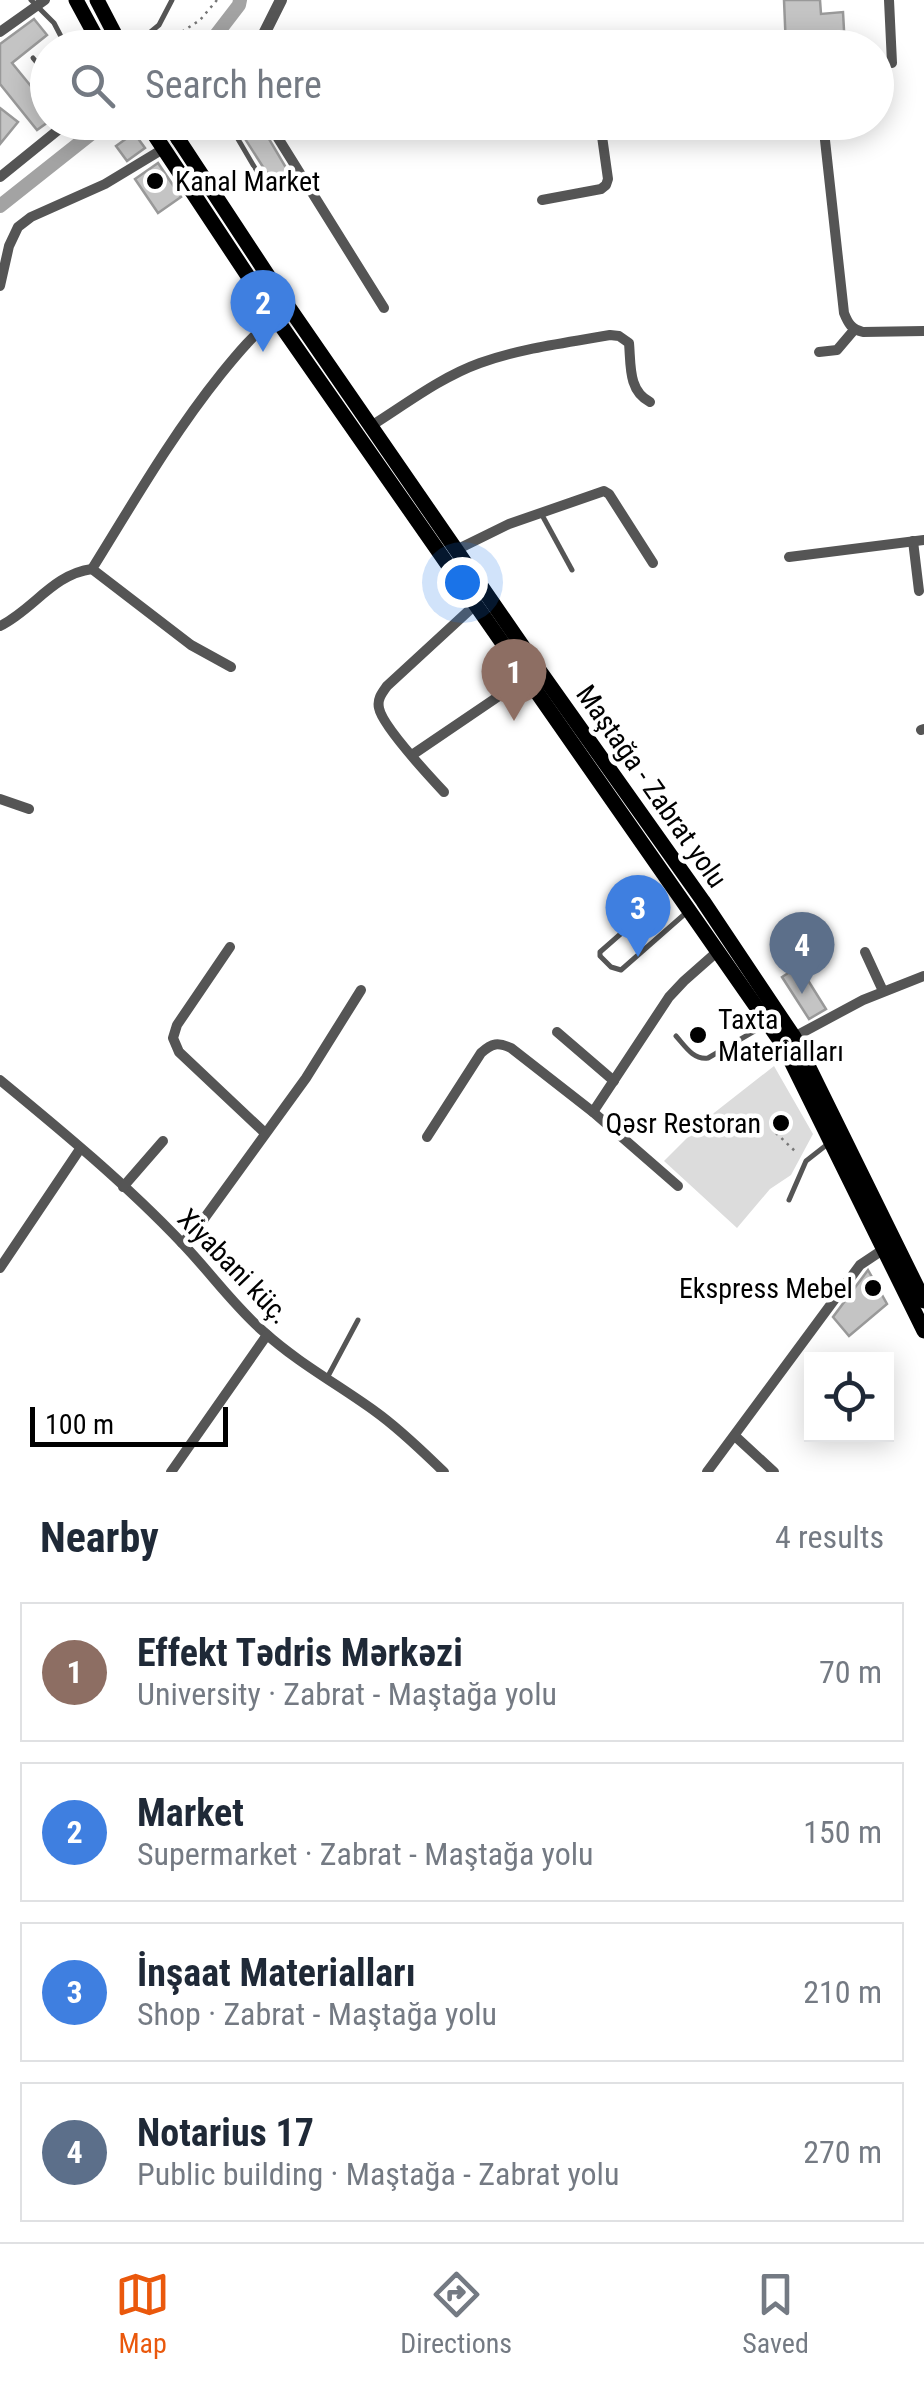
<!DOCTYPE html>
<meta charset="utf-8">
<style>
:root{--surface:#fff;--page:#f6f6f7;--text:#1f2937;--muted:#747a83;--line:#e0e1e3;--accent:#ea580c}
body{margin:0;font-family:"Roboto Condensed",sans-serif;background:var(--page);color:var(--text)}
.controls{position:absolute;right:30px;bottom:30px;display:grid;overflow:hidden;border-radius:0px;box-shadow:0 5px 25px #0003}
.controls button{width:90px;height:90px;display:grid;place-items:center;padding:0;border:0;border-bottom:2px solid var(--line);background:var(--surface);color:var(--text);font:50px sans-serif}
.scale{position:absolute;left:30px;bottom:25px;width:198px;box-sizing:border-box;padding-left:10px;border:5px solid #000;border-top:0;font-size:28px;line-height:35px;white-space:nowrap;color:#000;-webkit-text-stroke:8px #fff;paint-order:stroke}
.you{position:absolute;left:462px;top:582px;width:35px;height:35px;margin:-25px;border:8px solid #fff;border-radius:50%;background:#1a73e8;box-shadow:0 0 0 15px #1a73e833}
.badge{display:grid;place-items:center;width:65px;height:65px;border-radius:50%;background:var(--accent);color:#fff;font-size:32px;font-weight:700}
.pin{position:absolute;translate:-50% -82px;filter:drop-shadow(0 2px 5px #0008)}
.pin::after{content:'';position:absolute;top:52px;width:35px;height:30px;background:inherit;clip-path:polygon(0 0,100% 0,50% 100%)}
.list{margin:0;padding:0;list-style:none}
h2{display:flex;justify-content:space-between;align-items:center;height:130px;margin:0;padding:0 40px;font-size:42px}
h2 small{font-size:32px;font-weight:400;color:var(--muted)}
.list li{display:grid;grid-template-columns:65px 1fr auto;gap:30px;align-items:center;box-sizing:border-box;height:140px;margin:0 20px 20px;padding:0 20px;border:2px solid var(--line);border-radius:0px}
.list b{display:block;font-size:38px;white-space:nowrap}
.list p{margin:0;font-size:32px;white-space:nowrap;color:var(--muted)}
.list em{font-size:32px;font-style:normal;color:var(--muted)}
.icon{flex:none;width:55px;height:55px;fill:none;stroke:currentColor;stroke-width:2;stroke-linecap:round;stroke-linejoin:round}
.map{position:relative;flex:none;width:924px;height:1472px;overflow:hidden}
.search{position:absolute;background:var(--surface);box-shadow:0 5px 25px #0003;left:30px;right:30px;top:30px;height:110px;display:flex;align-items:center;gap:25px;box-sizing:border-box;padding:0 35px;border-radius:55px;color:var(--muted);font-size:38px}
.sheet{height:770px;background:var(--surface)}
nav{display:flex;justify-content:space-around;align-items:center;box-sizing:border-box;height:140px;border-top:2px solid var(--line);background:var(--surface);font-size:28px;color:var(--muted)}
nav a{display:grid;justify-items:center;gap:5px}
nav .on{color:var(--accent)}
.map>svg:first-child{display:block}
.green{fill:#dcdcdc}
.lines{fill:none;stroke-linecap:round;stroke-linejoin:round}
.canal{stroke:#a3a3a3;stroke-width:14}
.building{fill:#c4c4c4;stroke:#999;stroke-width:2.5}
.path{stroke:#777;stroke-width:2.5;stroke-dasharray:2.5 5;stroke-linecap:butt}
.service{stroke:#555;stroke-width:5}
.minor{stroke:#555;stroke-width:10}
.tertiary{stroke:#555;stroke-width:12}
.primary{stroke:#000;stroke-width:15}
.poi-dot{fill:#000;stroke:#fff;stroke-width:4}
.labels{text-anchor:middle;stroke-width:9;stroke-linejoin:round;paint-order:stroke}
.poi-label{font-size:28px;fill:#000;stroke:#fff;text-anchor:start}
.street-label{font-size:28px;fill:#000;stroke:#fff}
</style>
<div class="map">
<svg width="924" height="1472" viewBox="0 0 924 1472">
<rect width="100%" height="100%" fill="#fff"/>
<polygon class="green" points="774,1066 813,1134 791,1175 770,1189 737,1228 664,1161 705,1120"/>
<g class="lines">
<g class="canal">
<polyline points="206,48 239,5 240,0"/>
<polyline points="0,206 106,122"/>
</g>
</g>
<g class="building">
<polygon points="784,0 820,0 821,14 843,12 845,48 786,48"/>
<polygon points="34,19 47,35 12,63 48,107 48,122 37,130 0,84 0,44"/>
<polygon points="0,108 18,122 0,144"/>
<polygon points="254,122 259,122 288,171 272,181 240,131"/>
<polygon points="134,133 145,148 127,161 116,146"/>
<polygon points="158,163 181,197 158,213 135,179"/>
<polygon points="799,966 826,1009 809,1019 782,977"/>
<polygon points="868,1270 887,1304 849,1336 833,1317"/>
</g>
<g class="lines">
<g class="path">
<polyline points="157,48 200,20 217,0"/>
<polyline points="776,1133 797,1153"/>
</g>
<g class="service">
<polyline points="31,0 54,23 67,48"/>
<polyline points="131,48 159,25 172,0"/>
<polyline points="33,58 48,76"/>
<polyline points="228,122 266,187"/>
<polyline points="542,515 572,570"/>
<polyline points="649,909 600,952 600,956 611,967 621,970 687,912"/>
<path d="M676,1036C685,1046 693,1060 708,1058L765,1025"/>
<polyline points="789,1200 806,1161 829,1143"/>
<polyline points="327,1378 358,1320"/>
</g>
<g class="minor">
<polyline points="889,0 892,63"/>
<polyline points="0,32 45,0"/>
<polyline points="268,122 384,308"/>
<path d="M823,122L844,313C848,323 851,329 863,332L924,331"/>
<polyline points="0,177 68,122"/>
<polyline points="542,200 601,189 606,185 608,179 600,122"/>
<polyline points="0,286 9,246 18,227 31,217 105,184 163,149"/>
<polyline points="819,352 837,350 854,330"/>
<path d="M371,426C406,404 441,377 480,363C521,348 567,343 610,335L619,336L629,343C631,365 628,391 650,402"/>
<polyline points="913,541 919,591"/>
<polyline points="456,550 509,524 604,491 609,494 653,563"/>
<polyline points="789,557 924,540"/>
<path d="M0,626C33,610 53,574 92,569"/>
<path d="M231,667L191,645L92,569C133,503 172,435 221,374C238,353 254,334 275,317"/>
<polyline points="921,730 924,729"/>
<polyline points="412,755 527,677"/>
<path d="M444,792C430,777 382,725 379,708C377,699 382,693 387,686L475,605"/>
<polyline points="0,799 29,809"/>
<polyline points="230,947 177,1025 173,1038 179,1052 265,1133"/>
<polyline points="865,952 883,991"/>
<polyline points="557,1032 614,1081"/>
<polyline points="794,1037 863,1000 924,976"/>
<path d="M0,1080C62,1131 126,1184 182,1243C210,1272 233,1305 264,1332C298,1363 339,1385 376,1412C401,1430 422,1451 444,1472"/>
<polyline points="593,1112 669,997 684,981 718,951"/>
<path d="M427,1137L481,1053C492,1043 498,1042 511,1048L593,1112L678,1186"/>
<polyline points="123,1187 163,1141"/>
<polyline points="182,1243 198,1227 306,1078 361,990"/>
<polyline points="0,1268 80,1149"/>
<polyline points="735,1436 774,1472"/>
<polyline points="171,1472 267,1335"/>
<polyline points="707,1472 860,1265 884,1249"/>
</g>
<g class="tertiary">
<polyline points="257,48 281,0"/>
<polyline points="177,140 200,122"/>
</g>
<g class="primary">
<polyline points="76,0 102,48"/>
<polyline points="97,0 122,48"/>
<polyline points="146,122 275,317 783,1045 924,1331"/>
<polyline points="167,122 288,306 539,670 703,901 794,1037 924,1301"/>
</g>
</g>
<g class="poi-dot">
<circle cx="155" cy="181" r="10"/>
<circle cx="698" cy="1035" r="10"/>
<circle cx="781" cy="1123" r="10"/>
<circle cx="873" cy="1288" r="10"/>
</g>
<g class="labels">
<g class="poi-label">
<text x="175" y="191">Kanal Market</text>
<text x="718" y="1029">Taxta<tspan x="718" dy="32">Materialları</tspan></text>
<text x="761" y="1133" text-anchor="end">Qəsr Restoran</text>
<text x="853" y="1298" text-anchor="end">Ekspress Mebel</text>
</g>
<g class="street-label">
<text transform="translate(652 786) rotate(55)" y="10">Maştağa - Zabrat yolu</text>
<text transform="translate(234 1266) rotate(46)" y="10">Xiyabani küç.</text>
</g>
</g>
</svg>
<div class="controls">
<button><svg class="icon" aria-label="locate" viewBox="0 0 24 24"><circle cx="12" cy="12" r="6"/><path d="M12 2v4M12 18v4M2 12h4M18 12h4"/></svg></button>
</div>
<div class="scale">100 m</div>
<div class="you"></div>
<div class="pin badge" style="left:514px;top:721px;background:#8d6e63">1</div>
<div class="pin badge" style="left:263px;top:352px;background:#3f7fe0">2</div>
<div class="pin badge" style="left:638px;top:957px;background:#3f7fe0">3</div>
<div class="pin badge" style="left:802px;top:994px;background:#5c6f8a">4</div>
<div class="search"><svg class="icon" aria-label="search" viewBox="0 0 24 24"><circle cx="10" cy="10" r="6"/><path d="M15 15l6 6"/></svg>Search here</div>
</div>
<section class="sheet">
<h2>Nearby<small>4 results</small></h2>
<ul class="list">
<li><span class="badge" style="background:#8d6e63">1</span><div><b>Effekt Tədris Mərkəzi</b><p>University · Zabrat - Maştağa yolu</p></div><em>70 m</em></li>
<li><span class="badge" style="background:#3f7fe0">2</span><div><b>Market</b><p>Supermarket · Zabrat - Maştağa yolu</p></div><em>150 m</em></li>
<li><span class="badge" style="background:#3f7fe0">3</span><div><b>İnşaat Materialları</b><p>Shop · Zabrat - Maştağa yolu</p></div><em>210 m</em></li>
<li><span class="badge" style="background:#5c6f8a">4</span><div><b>Notarius 17</b><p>Public building · Maştağa - Zabrat yolu</p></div><em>270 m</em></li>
</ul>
</section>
<nav>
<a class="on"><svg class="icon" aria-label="map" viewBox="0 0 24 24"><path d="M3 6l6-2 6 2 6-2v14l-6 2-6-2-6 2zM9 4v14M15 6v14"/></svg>Map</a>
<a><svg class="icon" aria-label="directions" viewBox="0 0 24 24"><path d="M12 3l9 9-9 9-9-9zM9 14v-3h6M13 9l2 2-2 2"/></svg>Directions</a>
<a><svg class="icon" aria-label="saved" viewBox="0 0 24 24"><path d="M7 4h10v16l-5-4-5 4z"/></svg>Saved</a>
</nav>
